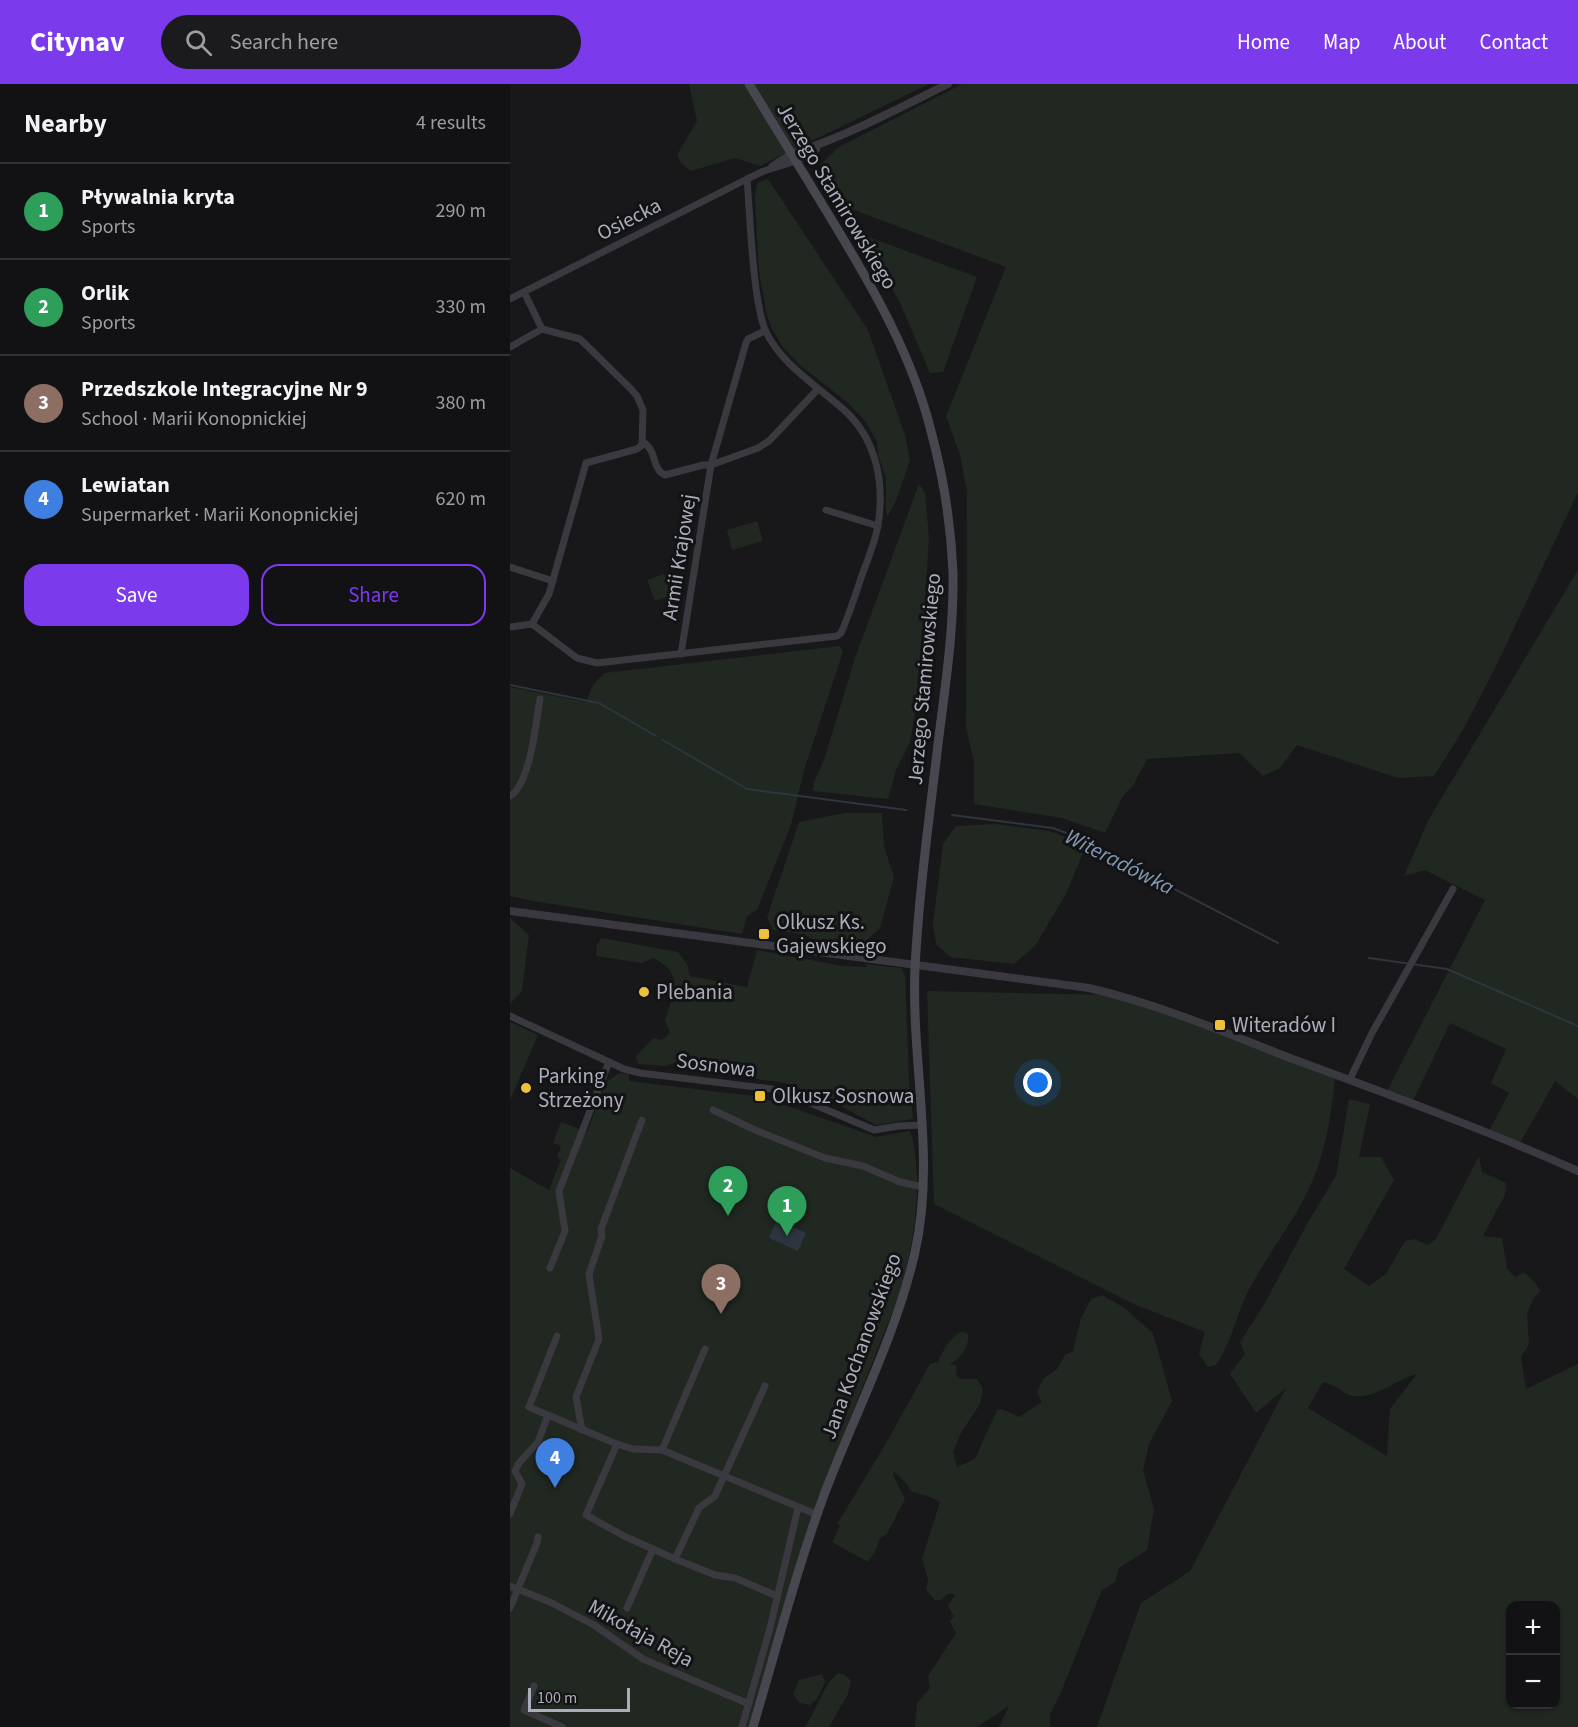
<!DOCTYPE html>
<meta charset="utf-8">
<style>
:root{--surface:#121214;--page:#1b1b1d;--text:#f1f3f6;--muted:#9c9ea0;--line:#313234;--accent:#7c3aed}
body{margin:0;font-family:"Source Sans 3",sans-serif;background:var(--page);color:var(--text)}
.controls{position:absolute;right:18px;bottom:18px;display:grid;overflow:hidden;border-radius:12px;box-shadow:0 2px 4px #0004}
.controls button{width:54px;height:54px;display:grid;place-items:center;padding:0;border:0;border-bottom:2px solid var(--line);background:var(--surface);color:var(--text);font:30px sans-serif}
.scale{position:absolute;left:18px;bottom:15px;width:102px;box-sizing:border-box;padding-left:6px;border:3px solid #aaaeb9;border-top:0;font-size:16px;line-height:21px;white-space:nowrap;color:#aaaeb9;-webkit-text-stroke:4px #131315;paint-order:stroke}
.you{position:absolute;left:528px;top:999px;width:21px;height:21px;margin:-15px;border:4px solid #fff;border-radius:50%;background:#1a73e8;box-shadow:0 0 0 9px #1a73e833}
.badge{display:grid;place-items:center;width:39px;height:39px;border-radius:50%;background:var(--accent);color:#fff;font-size:20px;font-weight:700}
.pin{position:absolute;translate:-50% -50px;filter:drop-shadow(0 2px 3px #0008)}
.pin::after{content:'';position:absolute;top:32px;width:21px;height:18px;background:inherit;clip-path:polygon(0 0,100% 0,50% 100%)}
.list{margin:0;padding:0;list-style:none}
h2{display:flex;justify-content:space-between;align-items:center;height:78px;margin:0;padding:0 24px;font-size:26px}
h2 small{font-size:20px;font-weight:400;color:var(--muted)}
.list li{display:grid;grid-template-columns:39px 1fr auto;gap:18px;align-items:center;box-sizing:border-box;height:96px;padding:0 24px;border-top:2px solid var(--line)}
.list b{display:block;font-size:22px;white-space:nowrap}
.list p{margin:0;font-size:20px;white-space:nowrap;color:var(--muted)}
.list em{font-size:20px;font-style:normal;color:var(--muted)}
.actions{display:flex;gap:12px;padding:18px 24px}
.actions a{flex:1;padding:14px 0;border:2px solid var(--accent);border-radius:18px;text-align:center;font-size:21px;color:var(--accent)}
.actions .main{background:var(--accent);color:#fff}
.icon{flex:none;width:33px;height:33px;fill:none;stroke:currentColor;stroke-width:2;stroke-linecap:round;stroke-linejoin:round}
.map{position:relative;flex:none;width:1068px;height:1643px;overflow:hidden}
header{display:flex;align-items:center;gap:36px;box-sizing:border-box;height:84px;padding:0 30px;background:var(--accent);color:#fff}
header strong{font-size:28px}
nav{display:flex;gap:33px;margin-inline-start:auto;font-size:21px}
.search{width:420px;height:54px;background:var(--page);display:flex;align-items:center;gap:15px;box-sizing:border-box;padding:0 21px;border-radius:33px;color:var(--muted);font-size:22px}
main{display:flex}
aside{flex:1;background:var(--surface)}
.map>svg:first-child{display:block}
.green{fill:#202821;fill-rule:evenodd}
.water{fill:#2e353e}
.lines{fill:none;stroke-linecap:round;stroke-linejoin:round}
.stream{stroke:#2e353e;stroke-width:2}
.minor{stroke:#39393f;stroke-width:7}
.tertiary{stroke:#39393f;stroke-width:8}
.secondary{stroke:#47484f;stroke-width:9}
.poi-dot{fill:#eec13c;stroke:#131315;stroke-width:2}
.labels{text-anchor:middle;stroke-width:6;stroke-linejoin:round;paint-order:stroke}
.street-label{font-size:21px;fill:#aaaeb9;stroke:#131315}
.poi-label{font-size:21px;fill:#aaaeb9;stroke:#131315;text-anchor:start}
.water-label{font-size:22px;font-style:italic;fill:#8398b3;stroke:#131315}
</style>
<header>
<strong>Citynav</strong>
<div class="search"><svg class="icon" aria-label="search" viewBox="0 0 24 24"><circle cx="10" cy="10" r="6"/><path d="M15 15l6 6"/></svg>Search here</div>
<nav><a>Home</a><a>Map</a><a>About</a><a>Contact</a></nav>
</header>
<main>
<aside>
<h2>Nearby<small>4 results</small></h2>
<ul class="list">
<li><span class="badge" style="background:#2e9e5b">1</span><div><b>Pływalnia kryta</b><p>Sports</p></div><em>290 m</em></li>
<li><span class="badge" style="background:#2e9e5b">2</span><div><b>Orlik</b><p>Sports</p></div><em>330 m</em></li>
<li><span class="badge" style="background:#8d6e63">3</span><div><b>Przedszkole Integracyjne Nr 9</b><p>School · Marii Konopnickiej</p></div><em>380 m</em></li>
<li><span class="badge" style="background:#3f7fe0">4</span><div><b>Lewiatan</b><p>Supermarket · Marii Konopnickiej</p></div><em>620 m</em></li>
</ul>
<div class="actions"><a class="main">Save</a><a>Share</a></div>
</aside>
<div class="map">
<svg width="1068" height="1643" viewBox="0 0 1068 1643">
<rect width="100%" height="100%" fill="#18181a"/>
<g class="green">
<polygon points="179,0 419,0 250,82 225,74 181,87 171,79 167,71 187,37"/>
<polygon points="452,0 1068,0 1068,408 989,576 953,646 924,692 888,694 787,661 770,684 753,692 729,669 637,675 624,700 613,712 595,749 552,734 464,720 464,678 456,643 457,408 450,371 436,332 496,183 336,123 310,81 329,63"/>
<polygon points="258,95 358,246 395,351 400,376 387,414 378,432 376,429 376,394 368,371 367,358 355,337 337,318 291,282 272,262 262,245 257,232 249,187 245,115 247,99"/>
<polygon points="353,151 467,193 433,288 420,289 391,221"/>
<polygon points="409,400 415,409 419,454 409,607 400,658 386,686 378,715 303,707 304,698 314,676 345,574"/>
<polygon points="247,437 253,457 222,466 217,446"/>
<polygon points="1068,486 1068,1015 1045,997 1009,1061 978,1049 999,1009 981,999 996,965 940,939 902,1019 876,1009 975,816 915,786 894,792 919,735"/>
<polygon points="154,490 162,511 145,517 137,496"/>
<polygon points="330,562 333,568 294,686 281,741 247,826 237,832 232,850 23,817 0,812 0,603 76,618 83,601 94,589"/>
<polygon points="335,729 372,729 374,762 384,793 370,844 357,856 362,866 361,868 314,861 293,850 263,846 257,833 289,738"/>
<polygon points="486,740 539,747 559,754 573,769 556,810 525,862 504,880 440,873 426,860 423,840 433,760 446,742"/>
<polygon points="0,834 19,851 12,907 0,920"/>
<path d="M91,854L168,868L177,880L180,892L237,903L247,866L333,882L357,883L356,880L391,884L395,891L399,995L403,1035L366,1041L329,1021L281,1001L269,998L203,989L201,992L202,983L190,980L185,972L155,982L128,980L126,972L143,954L152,956L160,948L155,937C162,910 176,889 143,874L132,879L86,872L87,861Z"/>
<path d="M417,907L604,911L649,926L825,995C821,1036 814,1075 796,1111C778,1146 752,1178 735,1214C725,1237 720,1261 706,1281L698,1283L689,1270L695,1248L626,1221L424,1120Z"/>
<polygon points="0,938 28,951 0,1016"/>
<path d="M109,989L119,990V997L243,1012L266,1018L366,1053L399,1047C405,1056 405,1069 406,1079C410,1126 401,1169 388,1214L306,1420L239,1643H0V1084L39,1106L51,1075L47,1073L51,1062L43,1059L51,1038L77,1048L95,1001L98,997Z"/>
<path d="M839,1015L860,1020L849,1073H871L884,1096L834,1185L859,1202L876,1190L895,1157L904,1155L918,1161L926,1155L969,1072L972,1088L996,1099L995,1111L973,1152L992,1154L997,1185L1005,1193L1014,1188L1025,1198L1030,1207L1023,1215L1017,1230L1019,1260L1011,1273L1016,1305L1068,1280V1643H587L631,1519L680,1487L776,1304L746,1329L720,1290L735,1270L730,1258L755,1219L798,1138L826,1092ZM907,1290L880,1325L877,1372L798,1324L813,1298C826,1300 834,1311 843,1312C866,1315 887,1295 907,1290ZM1000,1522H1046V1620H1000Z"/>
<path d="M592,1211L613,1223L643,1249L662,1317L639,1360L633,1386L644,1425L637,1466L609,1484L605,1498L592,1506L551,1608L540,1630V1643H489L499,1622L467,1643H405L407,1619L420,1604L418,1592L446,1549L440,1537L444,1532L438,1522L445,1511L439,1509L431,1516H425L416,1506L418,1495L412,1475L430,1418C417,1410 413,1412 401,1407C398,1400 390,1393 384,1388L383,1391L395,1415L377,1450L370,1454L366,1466L358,1478L322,1458L330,1442L327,1440L375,1361L420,1280L428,1278C434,1264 439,1255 452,1247L458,1250C459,1265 451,1273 440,1280L445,1281L447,1284L446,1291L450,1295H467L473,1305L470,1320L451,1349L443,1368L447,1383L465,1375L487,1326L492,1325L509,1333L532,1318L527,1308L533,1295L547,1285L555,1271L563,1267L571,1234L581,1215Z"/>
<path d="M328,1589L335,1591L341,1597L338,1610L319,1643H295C307,1626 312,1603 328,1589Z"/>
<polygon points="312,1590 315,1598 307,1615 300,1621 290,1619 283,1610 289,1596"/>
</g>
<polygon class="water" points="267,1136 296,1149 288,1167 259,1154"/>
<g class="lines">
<g class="stream">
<polyline points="0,601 89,619 146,652"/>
<polyline points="153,656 237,705 396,726"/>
<polyline points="442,731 543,744 559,750 768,859"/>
<polyline points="859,874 937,885 1068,942"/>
</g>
<g class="minor">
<polyline points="262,82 281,70"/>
<polyline points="14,208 32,245"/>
<polyline points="0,215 237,95 254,87 286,77"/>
<polyline points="0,263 32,245 70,255 120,304 127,312 133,326 132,361 127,365 76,379 39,510 22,540"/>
<path d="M133,358C148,367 141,385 155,391L193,381H201L248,364L259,357L308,305"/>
<polyline points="316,426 368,442"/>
<polyline points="0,483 43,497"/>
<path d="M0,543L22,540L67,574L87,579L327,552L331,549C339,531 345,512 351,494C357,477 365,459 368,441C375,398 366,354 333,325C306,301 273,282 256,248C250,235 248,218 246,204C241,168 240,132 237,95"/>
<polyline points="171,570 201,381 236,259 238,255 255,247"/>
<path d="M0,712C20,701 26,638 30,615"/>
<polyline points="0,932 114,985 130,989 270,1006 364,1046 389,1042 412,1041"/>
<polyline points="840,995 862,949 943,805"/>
<polyline points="203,1026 245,1046 315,1074 353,1082 390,1098 413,1103"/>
<polyline points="40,1184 55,1147 49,1107 99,978"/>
<polyline points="47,1252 19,1323 104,1359 123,1365 152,1366 308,1431"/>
<polyline points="72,1346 66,1313 89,1255 79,1190 92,1152 91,1145 132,1036"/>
<polyline points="107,1360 76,1431 114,1452 165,1475 205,1491 225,1494 267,1512"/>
<polyline points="152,1366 195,1265"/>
<polyline points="0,1430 12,1400 5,1387 9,1379 28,1358 38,1331"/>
<polyline points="165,1475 189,1424 205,1412 255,1302"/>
<polyline points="0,1502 40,1518 84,1541 133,1575 239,1620"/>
<polyline points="0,1524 27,1459 28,1453"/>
<polyline points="117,1524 143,1465"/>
<polyline points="24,1602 14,1626 52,1643"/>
<polyline points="232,1643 260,1544 288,1424"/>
</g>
<g class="tertiary">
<path d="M281,70C337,52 385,26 438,0"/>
<polyline points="286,77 306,65"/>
<path d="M0,827L579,904C648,920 714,948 780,974C877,1010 974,1045 1068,1087"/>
</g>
<path class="secondary" d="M239,0C266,44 293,89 320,133C362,202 403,272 422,351C434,396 441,442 443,488C444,543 436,597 429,652C420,729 409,806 405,884C401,978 426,1075 405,1168C386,1252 344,1331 314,1411C286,1487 266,1566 243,1643"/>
</g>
<g class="poi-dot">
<rect x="248" y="844" width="12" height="12" rx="3"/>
<circle cx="134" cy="908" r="6"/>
<rect x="704" y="935" width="12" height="12" rx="3"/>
<circle cx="16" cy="1004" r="6"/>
<rect x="244" y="1006" width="12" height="12" rx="3"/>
</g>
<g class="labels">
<g class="street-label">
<text transform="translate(327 112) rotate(59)" y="7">Jerzego Stamirowskiego</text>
<text transform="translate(119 135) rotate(-27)" y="7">Osiecka</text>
<text transform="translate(169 473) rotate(-81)" y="7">Armii Krajowej</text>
<text transform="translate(414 595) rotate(-85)" y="7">Jerzego Stamirowskiego</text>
<text transform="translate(206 981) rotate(7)" y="7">Sosnowa</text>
<text transform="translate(351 1262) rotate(-70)" y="7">Jana Kochanowskiego</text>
<text transform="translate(131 1549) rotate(29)" y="7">Mikołaja Reja</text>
</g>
<g class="poi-label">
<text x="266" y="845">Olkusz Ks.<tspan x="266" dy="24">Gajewskiego</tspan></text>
<text x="146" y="915">Plebania</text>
<text x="722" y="948">Witeradów I</text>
<text x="28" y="999">Parking<tspan x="28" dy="24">Strzeżony</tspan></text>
<text x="262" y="1019">Olkusz Sosnowa</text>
</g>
<g class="water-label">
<text transform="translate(610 777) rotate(27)" y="8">Witeradówka</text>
</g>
</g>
</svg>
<div class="controls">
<button>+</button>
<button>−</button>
</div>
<div class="scale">100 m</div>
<div class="you"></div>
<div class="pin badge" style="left:277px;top:1152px;background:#2e9e5b">1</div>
<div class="pin badge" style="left:218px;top:1132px;background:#2e9e5b">2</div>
<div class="pin badge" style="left:211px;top:1230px;background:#8d6e63">3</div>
<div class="pin badge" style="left:45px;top:1404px;background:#3f7fe0">4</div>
</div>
</main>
